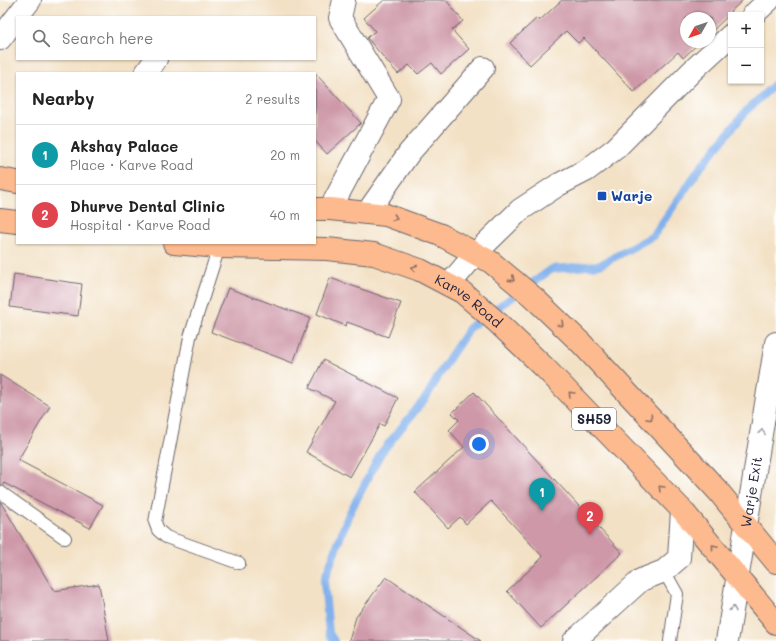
<!DOCTYPE html>
<meta charset="utf-8">
<style>
:root{--surface:#fff;--page:#f6f6f6;--text:#222;--muted:#767676;--line:#e0e0e0;--accent:#c8321e}
body{margin:0;font-family:Mali,sans-serif;background:var(--page);color:var(--text)}
.controls{position:absolute;right:12px;top:12px;display:grid;overflow:hidden;border-radius:0px;box-shadow:0 1px 3px #0004}
.controls button{width:36px;height:36px;display:grid;place-items:center;padding:0;border:0;border-bottom:1px solid var(--line);background:var(--surface);color:var(--text);font:20px sans-serif}
.compass{position:absolute;left:680px;top:12px;width:36px;height:36px;border-radius:50%;background:var(--surface);box-shadow:0 1px 3px #0004;rotate:230deg}
.you{position:absolute;left:479px;top:444px;width:14px;height:14px;margin:-10px;border:3px solid #fff;border-radius:50%;background:#1a73e8;box-shadow:0 0 0 6px #1a73e833}
.badge{display:grid;place-items:center;width:26px;height:26px;border-radius:50%;background:var(--accent);color:#fff;font-size:13px;font-weight:700}
.pin{position:absolute;translate:-50% -33px;filter:drop-shadow(0 1px 2px #0008)}
.pin::after{content:'';position:absolute;top:21px;width:14px;height:12px;background:inherit;clip-path:polygon(0 0,100% 0,50% 100%)}
.list{margin:0;padding:0;list-style:none}
h2{display:flex;justify-content:space-between;align-items:center;height:52px;margin:0;padding:0 16px;font-size:17px}
h2 small{font-size:13px;font-weight:400;color:var(--muted)}
.list li{display:grid;grid-template-columns:26px 1fr auto;gap:12px;align-items:center;box-sizing:border-box;height:60px;padding:0 16px;border-top:1px solid var(--line)}
.list b{display:block;font-size:15px;white-space:nowrap}
.list p{margin:0;font-size:13px;white-space:nowrap;color:var(--muted)}
.list em{font-size:13px;font-style:normal;color:var(--muted)}
.icon{flex:none;width:22px;height:22px;fill:none;stroke:currentColor;stroke-width:2;stroke-linecap:round;stroke-linejoin:round}
.map{position:relative;flex:none;width:776px;height:641px;overflow:hidden}
.search{position:absolute;background:var(--surface);box-shadow:0 1px 3px #0004;left:16px;top:16px;width:300px;height:44px;display:flex;align-items:center;gap:10px;box-sizing:border-box;padding:0 14px;border-radius:0px;color:var(--muted);font-size:15px}
.panel{position:absolute;background:var(--surface);box-shadow:0 1px 3px #0004;left:16px;top:72px;width:300px;height:172px;border-radius:0px}
.map>svg:first-child{display:block}
.lines{fill:none;stroke-linecap:round;stroke-linejoin:round}
.stream{stroke:#81b0ec;stroke-width:8}
.building{fill:#ce98a8}
.service-casing{stroke:#6b656b;stroke-width:14}
.minor-casing{stroke:#6b656b;stroke-width:24}
.tertiary-casing{stroke:#6b656b;stroke-width:24}
.primary-casing{stroke:#6b656b;stroke-width:24}
.service{stroke:#fff;stroke-width:12}
.minor{stroke:#fff;stroke-width:22}
.tertiary{stroke:#fff;stroke-width:22}
.primary{stroke:#fcba8e;stroke-width:22}
.oneway{stroke:#8f6e64}
.oneway2{stroke:#9c9ca7}
.transit-dot{fill:#1a4fb4;stroke:#fff;stroke-width:1.5}
.labels{text-anchor:middle;stroke-width:4;stroke-linejoin:round;paint-order:stroke}
.shield{fill:#fff;stroke:#646476;stroke-width:1}
.shield-label{font-size:13px;font-weight:bold;fill:#22223b}
.transit-label{font-size:14px;font-weight:bold;fill:#164399;stroke:#fff;text-anchor:start}
.street-label{font-size:14px;fill:#22223b;stroke:#fff}
</style>
<div class="map">
<svg width="776" height="641" viewBox="0 0 776 641">
<rect width="100%" height="100%" fill="#fff"/>
<filter id="ink" filterUnits="userSpaceOnUse"><feTurbulence type="fractalNoise" baseFrequency=".025" numOctaves="2"/><feDisplacementMap in="SourceGraphic" scale="8" xChannelSelector="R" yChannelSelector="G"/><feConvolveMatrix kernelMatrix="1 2 1 2 8 2 1 2 1" color-interpolation-filters="sRGB"/></filter>
<filter id="wash" filterUnits="userSpaceOnUse"><feTurbulence type="fractalNoise" baseFrequency=".012" numOctaves="4" result="noise"/><feDisplacementMap in="SourceGraphic" scale="16" xChannelSelector="R" yChannelSelector="G"/><feGaussianBlur stdDeviation="0.9" result="paint"/><feColorMatrix in="noise" values="0 0 0 0 0 0 0 0 0 0 0 0 0 0 0 0 0 1.4 0 .05"/><feComposite in="paint" operator="in"/></filter>
<g filter="url(#wash)">
<rect width="100%" height="100%" fill="#f3e1c5"/>
<g class="lines">
<polyline class="stream" points="334,641 329,633 324,581 348,516 381,453 427,396 446,363 470,327 552,269 600,265 653,236 700,168 747,110 776,83"/>
</g>
<g id="blocks">
<g class="building">
<polygon points="384,0 446,0 463,21 452,30 469,49 441,74 432,63 418,74 409,65 398,74 367,38 375,31 364,18"/>
<polygon points="562,0 743,0 730,12 731,13 710,33 710,18 686,18 686,42 700,42 683,58 678,52 634,92 584,38 578,43 566,31 530,65 510,43 537,18 539,21"/>
<polygon points="315,73 361,123 327,154 315,141"/>
<polygon points="14,274 82,284 78,316 10,307"/>
<polygon points="330,278 401,303 388,337 347,322 346,326 317,314"/>
<polygon points="228,288 310,318 293,363 211,332"/>
<polygon points="323,360 398,398 384,426 380,424 350,477 306,452 335,401 309,388"/>
<polygon points="0,375 50,406 18,460 103,505 90,528 4,483 3,485 0,485"/>
<polygon points="474,392 622,553 541,628 507,591 543,557 491,501 466,524 460,517 448,528 415,492 464,447 449,430 459,420 452,413"/>
<polygon points="0,501 54,591 99,584 109,641 0,641"/>
<polygon points="386,577 481,641 349,641 356,617"/>
</g>
</g>
</g>
<g filter="url(#ink)">
<use href="#blocks" fill-opacity="0" stroke="#6b656b" stroke-width="1"/>
<g class="lines">
<g class="service-casing">
<g id="service">
<polyline points="219,243 219,247 190,337 155,522 158,530 166,537 239,563"/>
<polyline points="0,492 65,538"/>
<polyline points="664,571 677,594 670,641"/>
</g>
</g>
<g class="minor-casing">
<g id="minor">
<polyline points="753,15 769,0"/>
<polyline points="0,39 30,0"/>
<polyline points="146,73 156,59"/>
<polyline points="330,209 389,99 340,18 344,0"/>
<polyline points="367,213 409,153 483,68"/>
<polyline points="449,285 476,253 520,210 558,185 587,170 616,148 692,71 731,35"/>
<polyline points="574,641 641,580 664,571 679,558 682,510"/>
</g>
</g>
<g class="tertiary-casing">
<g id="tertiary">
<path id="s1" d="M727,641L776,343"/>
</g>
</g>
<g class="primary-casing">
<g id="primary">
<polyline points="0,179 17,182"/>
<polyline points="315,209 330,209 386,215 441,235 491,262 533,297 582,344 718,491 776,562"/>
<polyline points="0,220 17,222"/>
<path id="s2" d="M174,243L219,247L327,249L374,254L420,270L462,292L498,323L545,368L682,510L776,623"/>
</g>
</g>
<use href="#service" class="service"/>
<use href="#minor" class="minor"/>
<use href="#tertiary" class="tertiary"/>
<use href="#primary" class="primary"/>
</g>
<defs><path id="oneway-chevron" d="M-2-3.5L2.5 0L-2 3.5" fill="none" stroke-width="1.6" stroke-linecap="round" stroke-linejoin="round"/></defs>
<g class="oneway">
<use href="#oneway-chevron" transform="translate(395 218) rotate(20)"/>
<use href="#oneway-chevron" transform="translate(414 268) rotate(-160)"/>
<use href="#oneway-chevron" transform="translate(512 279) rotate(40)"/>
<use href="#oneway-chevron" transform="translate(561 324) rotate(44)"/>
<use href="#oneway-chevron" transform="translate(571 394) rotate(-134)"/>
<use href="#oneway-chevron" transform="translate(650 418) rotate(47)"/>
<use href="#oneway-chevron" transform="translate(661 488) rotate(-134)"/>
<use href="#oneway-chevron" transform="translate(714 547) rotate(-130)"/>
</g>
<g class="oneway2">
<use href="#oneway-chevron" transform="translate(762 432) rotate(-81)"/>
<use href="#oneway-chevron" transform="translate(733 609) rotate(-80)"/>
</g>
</g>
<rect class="transit-dot" x="597" y="191" width="10" height="10" rx="2"/>
<g class="labels">
<rect class="shield" x="572" y="408" width="44" height="22" rx="3"/>
<g class="shield-label">
<text x="594" y="424">SH59</text>
</g>
<g class="transit-label">
<text x="611" y="201">Warje</text>
</g>
<g class="street-label">
<text dy="5" stroke="none"><textPath href="#s2" startOffset="307">Karve Road</textPath></text>
<text dy="5" stroke="none"><textPath href="#s1" startOffset="151">Warje Exit</textPath></text>
</g>
</g>
</svg>
<div class="controls">
<button>+</button>
<button>−</button>
</div>
<svg class="compass" viewBox="-18 -18 36 36"><path d="M0-13l5 13h-10z" fill="#e53935"/><path d="M0 13l5-13h-10z" fill="#767676"/></svg>
<div class="you"></div>
<div class="pin badge" style="left:542px;top:511px;background:#0f9aa8">1</div>
<div class="pin badge" style="left:590px;top:535px;background:#e0444e">2</div>
<div class="search"><svg class="icon" aria-label="search" viewBox="0 0 24 24"><circle cx="10" cy="10" r="6"/><path d="M15 15l6 6"/></svg>Search here</div>
<section class="panel">
<h2>Nearby<small>2 results</small></h2>
<ul class="list">
<li><span class="badge" style="background:#0f9aa8">1</span><div><b>Akshay Palace</b><p>Place · Karve Road</p></div><em>20 m</em></li>
<li><span class="badge" style="background:#e0444e">2</span><div><b>Dhurve Dental Clinic</b><p>Hospital · Karve Road</p></div><em>40 m</em></li>
</ul>
</section>
</div>
